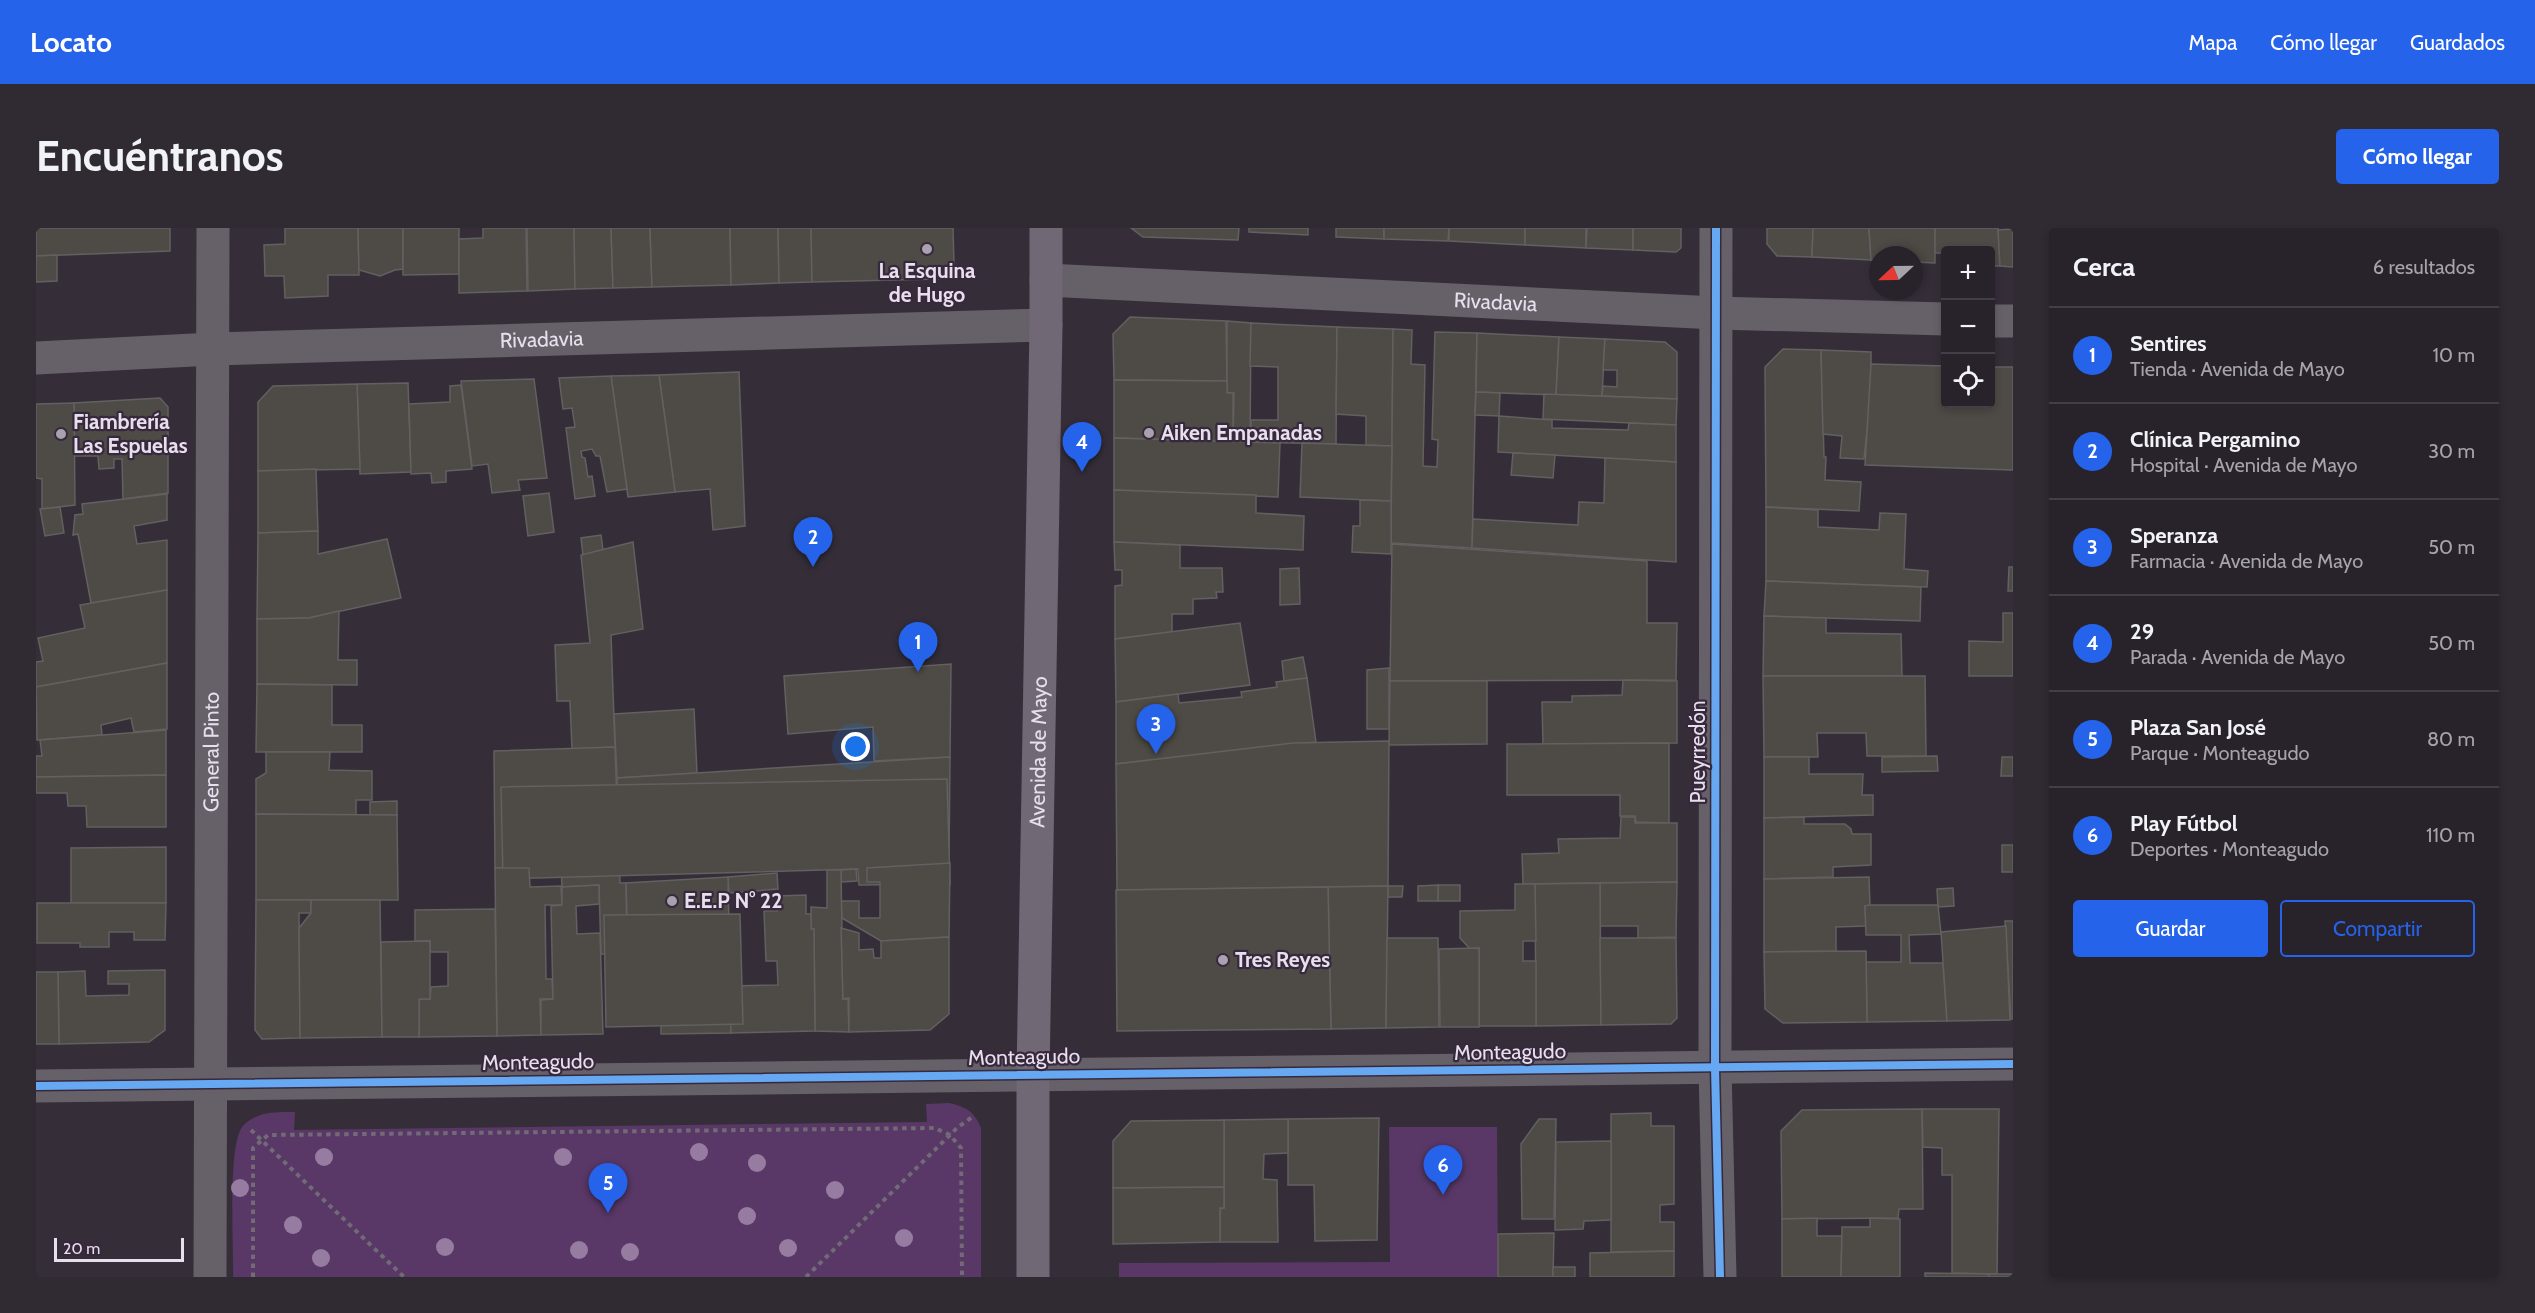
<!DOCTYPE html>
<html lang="es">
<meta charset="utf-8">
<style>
:root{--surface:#28222b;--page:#302a33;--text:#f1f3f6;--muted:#a5a4a9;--line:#443f47;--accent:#2563eb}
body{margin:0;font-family:Cabin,sans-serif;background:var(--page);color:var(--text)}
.controls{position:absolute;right:18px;top:18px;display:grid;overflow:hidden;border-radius:6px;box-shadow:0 3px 9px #0003}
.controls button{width:54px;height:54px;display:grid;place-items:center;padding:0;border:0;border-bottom:2px solid var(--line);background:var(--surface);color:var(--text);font:30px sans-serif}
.compass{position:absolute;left:1833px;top:18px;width:54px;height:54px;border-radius:50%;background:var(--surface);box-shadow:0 3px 9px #0003;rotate:248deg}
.scale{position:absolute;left:18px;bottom:15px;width:130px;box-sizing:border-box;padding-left:6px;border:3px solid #e8dfec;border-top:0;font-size:16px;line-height:21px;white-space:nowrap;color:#e8dfec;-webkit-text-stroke:4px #37293d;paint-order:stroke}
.you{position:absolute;left:820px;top:519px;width:21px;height:21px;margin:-15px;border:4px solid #fff;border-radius:50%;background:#1a73e8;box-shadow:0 0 0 9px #1a73e833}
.badge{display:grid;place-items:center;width:39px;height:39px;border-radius:50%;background:var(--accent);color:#fff;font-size:20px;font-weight:700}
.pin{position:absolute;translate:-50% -50px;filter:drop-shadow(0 2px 3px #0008)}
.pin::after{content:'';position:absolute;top:32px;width:21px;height:18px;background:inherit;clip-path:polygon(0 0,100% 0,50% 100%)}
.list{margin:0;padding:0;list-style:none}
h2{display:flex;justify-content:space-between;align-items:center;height:78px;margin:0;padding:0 24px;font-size:26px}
h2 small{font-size:20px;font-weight:400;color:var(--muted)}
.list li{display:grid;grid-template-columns:39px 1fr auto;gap:18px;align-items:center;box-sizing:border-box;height:96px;padding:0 24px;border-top:2px solid var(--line)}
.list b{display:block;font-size:22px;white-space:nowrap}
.list p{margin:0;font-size:20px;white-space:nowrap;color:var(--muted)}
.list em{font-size:20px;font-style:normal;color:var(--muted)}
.actions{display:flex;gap:12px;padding:18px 24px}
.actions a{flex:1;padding:14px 0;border:2px solid var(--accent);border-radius:6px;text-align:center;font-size:21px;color:var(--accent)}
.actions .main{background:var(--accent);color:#fff}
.icon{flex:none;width:33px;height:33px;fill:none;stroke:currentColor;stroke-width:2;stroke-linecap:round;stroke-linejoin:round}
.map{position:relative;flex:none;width:1977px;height:1049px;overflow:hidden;border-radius:6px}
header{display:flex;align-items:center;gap:36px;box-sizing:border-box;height:84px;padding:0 30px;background:var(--accent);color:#fff}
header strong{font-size:28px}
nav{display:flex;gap:33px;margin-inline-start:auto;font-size:21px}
.intro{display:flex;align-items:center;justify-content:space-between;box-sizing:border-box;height:144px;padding:0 36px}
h1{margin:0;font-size:42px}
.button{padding:15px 27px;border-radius:6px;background:var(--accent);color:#fff;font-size:21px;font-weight:700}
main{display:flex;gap:36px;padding:0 36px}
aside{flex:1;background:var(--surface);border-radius:6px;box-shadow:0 3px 9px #0003}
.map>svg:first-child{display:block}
.green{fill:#593867}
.building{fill:#4e4b46;stroke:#626060;stroke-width:1.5}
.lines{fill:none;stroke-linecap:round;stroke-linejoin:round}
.path{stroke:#706b74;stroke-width:4;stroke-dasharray:4.5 4.5;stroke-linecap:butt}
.minor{stroke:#666069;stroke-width:33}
.primary{stroke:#706874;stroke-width:33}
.cycleway-casing{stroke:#37293d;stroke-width:11}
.cycleway{stroke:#66a8f1;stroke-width:8}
.tree{fill:#957ca0}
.poi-dot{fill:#a9a1ad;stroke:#37293d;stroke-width:2}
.labels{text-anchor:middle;stroke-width:4.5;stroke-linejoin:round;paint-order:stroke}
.poi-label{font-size:21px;font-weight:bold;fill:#e8dfec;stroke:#37293d;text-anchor:start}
.street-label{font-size:21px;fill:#e8dfec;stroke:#37293d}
</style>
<header>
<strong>Locato</strong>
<nav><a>Mapa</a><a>Cómo llegar</a><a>Guardados</a></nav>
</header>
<div class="intro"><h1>Encuéntranos</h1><a class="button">Cómo llegar</a></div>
<main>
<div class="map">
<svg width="1977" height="1049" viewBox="0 0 1977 1049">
<rect width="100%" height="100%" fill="#352e39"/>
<g class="green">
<path d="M913,875C930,879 938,883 945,900V1049H197C198,1021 191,915 207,898C221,883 240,884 259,884L258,902L891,894L890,876Z"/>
<polygon points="1353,899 1461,899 1462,1049 1083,1049 1083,1035 1354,1034"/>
</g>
<g class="building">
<polygon points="0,0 134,0 134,23 0,28"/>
<polygon points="249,0 322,0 323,47 292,47 292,68 249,70 248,48 229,48 228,17 249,16"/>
<polygon points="322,0 367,0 367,41 359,42 344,48 323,42"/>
<polygon points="367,0 423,0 423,46 367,47"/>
<polygon points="447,0 490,0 491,63 423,65 423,11 447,10"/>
<polygon points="491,0 538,0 539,61 492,63"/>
<polygon points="538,0 575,0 577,60 539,61"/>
<polygon points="575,0 614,0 616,59 577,60"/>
<polygon points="614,0 694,0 695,57 616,59"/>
<polygon points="694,0 742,0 743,55 695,57"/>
<polygon points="742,0 775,0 776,54 743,55"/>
<polygon points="775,0 917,0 918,36 902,51 776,54"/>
<polygon points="1095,0 1203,0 1202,12 1107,9"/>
<polygon points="1213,0 1272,0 1272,7 1213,4"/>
<polygon points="1300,0 1348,0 1348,11 1300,9"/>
<polygon points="1348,0 1413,0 1412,13 1348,11"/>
<polygon points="1413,0 1489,0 1489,17 1413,13"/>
<polygon points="1489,0 1550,0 1550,20 1489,17"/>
<polygon points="1551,0 1597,0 1597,22 1550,20"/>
<polygon points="1597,0 1645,0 1645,20 1640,24 1597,22"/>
<polygon points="1731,0 1777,0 1776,29 1741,28 1731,16"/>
<polygon points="1777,0 1833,0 1835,32 1776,29"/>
<polygon points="1833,0 1899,0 1899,35 1878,34 1878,27 1842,27 1842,33 1835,32"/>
<polygon points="1899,0 1962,0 1964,38 1954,38 1954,22 1910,22 1910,25 1899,25"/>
<polygon points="1977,1 1977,39 1964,38 1962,2"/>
<polygon points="21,27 21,53 0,54 0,28"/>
<polygon points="1094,89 1190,93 1191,153 1078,152 1077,106"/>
<polygon points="1191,93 1215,95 1214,214 1197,214 1198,165 1191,165"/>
<polygon points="1215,95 1301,99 1300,216 1215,214 1215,192 1242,192 1242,139 1214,138"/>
<polygon points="1301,99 1357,101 1356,218 1330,217 1330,188 1300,186"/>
<polygon points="1357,101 1376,102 1375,136 1389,137 1387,238 1401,239 1402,212 1396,211 1399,104 1441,105 1436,320 1355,315"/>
<polygon points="1441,105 1523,109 1520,167 1440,164"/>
<polygon points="1523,109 1569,111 1566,168 1520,167"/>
<polygon points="1569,111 1629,114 1641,124 1641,171 1566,168 1567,158 1581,159 1581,142 1567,142"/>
<polygon points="1747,121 1785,122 1788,229 1790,229 1789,252 1825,254 1823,283 1730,279 1729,139"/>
<polygon points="1785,122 1835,124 1835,165 1828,231 1804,230 1806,208 1787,206"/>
<polygon points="1835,136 1910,138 1910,176 1954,176 1954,139 1977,139 1977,242 1829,237"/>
<polygon points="703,144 709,298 677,302 674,261 639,264 623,147"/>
<polygon points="623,147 639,264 592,269 575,148"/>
<polygon points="575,148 591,261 571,264 564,228 560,228 556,221 545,223 546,229 549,230 552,249 556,248 559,268 539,271 530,200 539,199 536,180 527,181 523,150"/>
<polygon points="498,151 511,250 482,252 484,262 456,265 452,236 436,238 425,153"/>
<polygon points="1078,152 1191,153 1191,165 1197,165 1197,213 1078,210"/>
<polygon points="372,155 375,244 324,246 321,156"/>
<polygon points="321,156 324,241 222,243 222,174 237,158"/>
<polygon points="425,157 436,241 410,243 410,254 396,255 395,245 375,246 373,176 414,174 414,158"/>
<polygon points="1440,164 1464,165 1463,188 1439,187"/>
<polygon points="1508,166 1641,171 1640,197 1507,191"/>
<polygon points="124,170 132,179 132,265 87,271 86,231 78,231 78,240 63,241 62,228 38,228 38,175"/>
<polygon points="38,175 39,277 6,281 6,251 0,250 0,176"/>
<polygon points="1463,188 1516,192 1516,200 1592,202 1593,195 1640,197 1640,234 1462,224"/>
<polygon points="1078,210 1244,215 1242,269 1078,262"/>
<polygon points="1266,215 1356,218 1355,273 1264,269"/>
<polygon points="1477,225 1519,227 1517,250 1475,247"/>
<polygon points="1569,230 1640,234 1640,334 1436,320 1437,291 1542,297 1543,274 1568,275"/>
<polygon points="280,241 282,303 222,305 222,243"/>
<polygon points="1078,262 1220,267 1220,285 1268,288 1267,322 1078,314"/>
<polygon points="513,265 518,304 492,308 487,268"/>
<polygon points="131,266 131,292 98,298 101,316 131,312 131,362 55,375 42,306 37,307 39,287 47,286 46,276"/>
<polygon points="1324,272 1355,273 1355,326 1316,324 1317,298 1324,298"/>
<polygon points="24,279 28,305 9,308 4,281"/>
<polygon points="1730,279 1782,282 1782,299 1843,302 1844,285 1870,286 1868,341 1892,343 1891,359 1730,353"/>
<polygon points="282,303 282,326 351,311 365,370 273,390 221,391 222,305"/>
<polygon points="565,307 567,322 547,327 545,310"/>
<polygon points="597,314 607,401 575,407 579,519 536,521 534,473 521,473 519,417 554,415 545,327"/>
<polygon points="1078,314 1144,317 1144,340 1186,340 1187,364 1180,364 1181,370 1157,371 1157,386 1136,386 1136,404 1079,411 1079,358 1086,357 1086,342 1079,342"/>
<polygon points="1356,316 1611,333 1611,395 1641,395 1640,452 1354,453"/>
<polygon points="1973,339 1977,339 1977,363 1972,363"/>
<polygon points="1263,340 1264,376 1244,377 1244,341"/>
<polygon points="1730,353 1885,359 1884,393 1728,388"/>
<polygon points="131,362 131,435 0,459 0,434 7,433 2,410 49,400 44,377"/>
<polygon points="303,383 302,432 321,432 321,457 221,456 221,391 273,390"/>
<polygon points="1967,385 1977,385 1977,448 1933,448 1933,413 1967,414"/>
<polygon points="1728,388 1790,390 1790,405 1865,406 1866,448 1727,448"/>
<polygon points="1204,395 1214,457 1080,474 1079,411"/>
<polygon points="1267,429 1271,450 1248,453 1246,433"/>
<polygon points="131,435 131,501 98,504 95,490 65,497 66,507 1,512 0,459"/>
<polygon points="915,436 914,529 838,533 837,499 752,506 748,448"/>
<polygon points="1353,440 1353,501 1331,501 1331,442"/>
<polygon points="1727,448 1889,448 1890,528 1831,528 1830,505 1781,505 1782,529 1728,529"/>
<polygon points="1271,450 1280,514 1080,536 1080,474 1142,466 1143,475 1206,469 1205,464 1241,459 1240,454"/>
<polygon points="1587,452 1641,453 1641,515 1507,516 1506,474 1536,474 1536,468 1586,467"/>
<polygon points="1354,453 1451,453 1451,516 1353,517"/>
<polygon points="221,456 296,457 296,497 326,497 326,524 220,524"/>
<polygon points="658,481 661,545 581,550 578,486"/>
<polygon points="130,502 130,547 0,549 0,528 6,528 4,512"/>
<polygon points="1353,513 1352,658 1081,662 1080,536 1257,515"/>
<polygon points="1633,515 1633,595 1600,594 1599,588 1584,588 1584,567 1471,567 1471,516"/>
<polygon points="579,519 584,655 590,655 591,726 565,726 563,657 526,659 525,639 459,640 458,523"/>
<polygon points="230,524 294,524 293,542 336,543 336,572 320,572 320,587 220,586 220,551 230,545"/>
<polygon points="1901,528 1902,543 1846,544 1846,529"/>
<polygon points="914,529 913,635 845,639 846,557 821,559 824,597 583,613 581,550"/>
<polygon points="1728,529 1773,529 1773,546 1827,546 1826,567 1837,567 1837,587 1728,590"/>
<polygon points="1966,529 1977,529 1977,548 1965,548"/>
<polygon points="130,547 130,599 51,599 50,578 32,578 31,565 0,565 0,549"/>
<polygon points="911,551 914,656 823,657 822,641 467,651 465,559"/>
<polygon points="361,573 361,587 334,587 334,574"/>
<polygon points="220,586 361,587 362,672 220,672"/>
<polygon points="1585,589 1599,589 1599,595 1641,595 1641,654 1487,656 1486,626 1523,625 1522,611 1584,610"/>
<polygon points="1768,589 1768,596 1809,596 1815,601 1816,606 1835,606 1835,637 1797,639 1797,649 1728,651 1728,590"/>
<rect x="1966" y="617" width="11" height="27"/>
<polygon points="130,619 130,675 35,675 35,620"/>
<polygon points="914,635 913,709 845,713 806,690 805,673 823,673 823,690 844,690 844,654 831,654 831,640"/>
<polygon points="459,640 493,640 494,659 525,658 526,677 509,677 510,751 516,751 517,771 504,771 505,807 461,808"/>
<polygon points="820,641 821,653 805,654 805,642"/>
<polygon points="791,642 805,642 807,771 812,771 813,804 779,803 778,701 775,701 775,679 791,680"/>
<polygon points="741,645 742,661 693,665 692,649"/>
<polygon points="692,649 695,805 625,806 625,754 626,750 633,748 632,732 670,732 669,725 592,726 590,655"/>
<polygon points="1833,649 1834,678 1829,678 1830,698 1800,699 1800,723 1728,724 1728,651"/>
<polygon points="1641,654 1640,709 1602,710 1602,698 1564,698 1564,655"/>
<polygon points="1564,655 1565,797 1500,798 1499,656"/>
<polygon points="1479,656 1499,656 1500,713 1487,713 1487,733 1500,733 1500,798 1443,798 1443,720 1434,721 1424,710 1424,683 1479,682"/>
<polygon points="563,657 563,676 540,678 541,706 564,705 567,806 505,807 505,772 517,771 515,678 526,677 526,659"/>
<rect x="1402" y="657" width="22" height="16"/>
<polygon points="1402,657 1402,673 1382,673 1382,658"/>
<polygon points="1352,658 1367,658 1366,669 1351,669"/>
<polygon points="1352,658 1350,800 1295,801 1292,659"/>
<polygon points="1292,659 1295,801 1081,803 1080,662"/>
<polygon points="1917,660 1918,678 1902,679 1901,661"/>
<polygon points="770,667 770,686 775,686 775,701 778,701 779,803 695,805 694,758 742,757 741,733 730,733 728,683 741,683 741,668"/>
<polygon points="220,672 275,672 275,685 263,685 264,810 226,811 219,802"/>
<polygon points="275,672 344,672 346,809 264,810 263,700 275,685"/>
<polygon points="1,675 130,675 129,712 98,712 98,704 73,704 73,719 44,719 44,715 1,715"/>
<polygon points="1833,677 1902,677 1905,706 1873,707 1874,735 1907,735 1911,793 1831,794 1830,734 1865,734 1865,707 1830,707 1829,678"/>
<polygon points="459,681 461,808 383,809 383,771 394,771 395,759 412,758 412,724 394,724 394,713 379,713 379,682"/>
<polygon points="704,686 707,796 570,799 568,687"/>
<polygon points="1969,693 1977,693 1977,791 1975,791"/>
<polygon points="1970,698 1974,792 1911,793 1905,704"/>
<polygon points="805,700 823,705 823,722 837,721 838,730 845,730 845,713 913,709 913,786 894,802 813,804 813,770 807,771"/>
<polygon points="1351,710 1402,710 1403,799 1350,800"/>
<polygon points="1564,710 1640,710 1641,790 1635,796 1565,797"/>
<polygon points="394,713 394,771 383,771 383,809 346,809 345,714"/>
<polygon points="1443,720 1443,799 1404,799 1403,721"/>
<polygon points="1830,723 1831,794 1747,795 1729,781 1728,724"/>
<polygon points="129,742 129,802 113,814 23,816 22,744 49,743 50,768 93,767 93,756 72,756 72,743"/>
<polygon points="0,744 22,744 23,816 0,816"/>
<polygon points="1886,881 1887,981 1863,981 1862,990 1746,991 1745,903 1766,882"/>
<polygon points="1886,881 1963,881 1961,1046 1916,1045 1916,947 1906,947 1906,920 1887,919"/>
<polygon points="1615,885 1615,898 1638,898 1638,976 1624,977 1624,994 1638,994 1638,1023 1575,1024 1575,886"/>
<polygon points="1343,890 1341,1012 1279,1013 1278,957 1252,957 1252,891"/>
<polygon points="1252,891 1252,925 1228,926 1227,951 1241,952 1242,1014 1184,1014 1184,981 1188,980 1188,892"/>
<polygon points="1503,891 1520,891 1518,991 1486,991 1485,916"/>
<polygon points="1188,892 1188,959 1077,960 1077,913 1095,893"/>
<polygon points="1575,913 1575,992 1548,993 1547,1001 1519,1002 1520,914"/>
<polygon points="1188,959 1188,980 1184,980 1184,1014 1077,1016 1077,960"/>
<polygon points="1781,990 1781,1008 1806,1008 1805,1049 1746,1049 1746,991"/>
<polygon points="1834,990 1864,991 1864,1049 1805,1049 1806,999 1834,999"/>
<polygon points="1518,1005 1517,1049 1462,1049 1462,1006"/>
<polygon points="1638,1023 1638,1049 1554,1049 1554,1025"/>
<rect x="1517" y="1039" width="22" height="10"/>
<polygon points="1889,1045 1953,1046 1953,1049 1889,1049"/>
<rect x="1953" y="1046" width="24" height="3"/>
</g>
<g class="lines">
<g class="path">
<polyline points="215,902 368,1049"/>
<polyline points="217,1049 217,920 232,907 899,900 914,907 925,920 926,1049"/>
<polyline points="770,1049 922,899 938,888"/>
</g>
<g class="minor">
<polyline points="1680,0 1679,840 1684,1049"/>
<path id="s1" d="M1010,52L1680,85L1910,91"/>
<polyline points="1954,93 1977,93"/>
<path id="s2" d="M0,130L177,121L1010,97"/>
<polyline points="0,858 1977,836"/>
<path id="s3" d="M174,1049L177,0"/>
</g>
<path class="primary" id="s4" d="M997,1049V847L1010,97V0"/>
<g class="cycleway-casing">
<g id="cycleway">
<polyline points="1680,0 1679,840 1684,1049"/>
<polyline points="0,858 1977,836"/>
</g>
</g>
<use href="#cycleway" class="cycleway"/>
</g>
<g class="tree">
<circle cx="663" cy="924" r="9"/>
<circle cx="288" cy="929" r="9"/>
<circle cx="527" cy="929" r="9"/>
<circle cx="721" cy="935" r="9"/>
<circle cx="204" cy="960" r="9"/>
<circle cx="799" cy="962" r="9"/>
<circle cx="711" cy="988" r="9"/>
<circle cx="257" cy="997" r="9"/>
<circle cx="868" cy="1010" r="9"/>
<circle cx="409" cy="1019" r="9"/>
<circle cx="752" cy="1020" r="9"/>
<circle cx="543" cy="1022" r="9"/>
<circle cx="594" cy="1024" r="9"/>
<circle cx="285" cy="1030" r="9"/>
</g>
<g class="poi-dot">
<circle cx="891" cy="21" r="6"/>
<circle cx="1113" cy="205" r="6"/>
<circle cx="25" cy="206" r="6"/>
<circle cx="636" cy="673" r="6"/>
<circle cx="1187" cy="732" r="6"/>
</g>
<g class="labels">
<g class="poi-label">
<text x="891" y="50" text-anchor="middle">La Esquina<tspan x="891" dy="24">de Hugo</tspan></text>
<text x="37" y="201">Fiambrería<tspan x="37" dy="24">Las Espuelas</tspan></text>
<text x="1125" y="212">Aiken Empanadas</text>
<text x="648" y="680">E.E.P N° 22</text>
<text x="1199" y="739">Tres Reyes</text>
</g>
<g class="street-label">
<text dy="7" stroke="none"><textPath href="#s1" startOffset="450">Rivadavia</textPath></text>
<text dy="7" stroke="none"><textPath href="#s2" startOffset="506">Rivadavia</textPath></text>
<text dy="7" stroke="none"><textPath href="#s3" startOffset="525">General Pinto</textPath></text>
<text dy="7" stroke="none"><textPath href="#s4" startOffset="525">Avenida de Mayo</textPath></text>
<text transform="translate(1662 524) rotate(-90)" y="7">Pueyrredón</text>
<text transform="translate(1474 824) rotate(-1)" y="7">Monteagudo</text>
<text transform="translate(988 829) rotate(-1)" y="7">Monteagudo</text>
<text transform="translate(502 834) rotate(-1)" y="7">Monteagudo</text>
</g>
</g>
</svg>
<div class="controls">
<button>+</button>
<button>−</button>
<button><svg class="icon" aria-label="locate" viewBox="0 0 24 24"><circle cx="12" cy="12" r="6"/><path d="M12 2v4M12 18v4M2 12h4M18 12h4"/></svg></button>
</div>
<svg class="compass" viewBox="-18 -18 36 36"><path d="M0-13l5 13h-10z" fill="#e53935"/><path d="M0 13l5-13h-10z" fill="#a5a4a9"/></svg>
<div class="scale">20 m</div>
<div class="you"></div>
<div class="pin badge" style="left:882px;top:444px">1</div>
<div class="pin badge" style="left:777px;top:339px">2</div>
<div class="pin badge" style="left:1120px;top:526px">3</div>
<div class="pin badge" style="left:1046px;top:244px">4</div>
<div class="pin badge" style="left:572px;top:985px">5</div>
<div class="pin badge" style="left:1407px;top:967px">6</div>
</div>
<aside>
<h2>Cerca<small>6 resultados</small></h2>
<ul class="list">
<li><span class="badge">1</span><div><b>Sentires</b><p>Tienda · Avenida de Mayo</p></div><em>10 m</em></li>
<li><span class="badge">2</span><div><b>Clínica Pergamino</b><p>Hospital · Avenida de Mayo</p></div><em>30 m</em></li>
<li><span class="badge">3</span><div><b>Speranza</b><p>Farmacia · Avenida de Mayo</p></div><em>50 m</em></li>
<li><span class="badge">4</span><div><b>29</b><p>Parada · Avenida de Mayo</p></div><em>50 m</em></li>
<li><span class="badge">5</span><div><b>Plaza San José</b><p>Parque · Monteagudo</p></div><em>80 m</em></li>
<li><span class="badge">6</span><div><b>Play Fútbol</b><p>Deportes · Monteagudo</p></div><em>110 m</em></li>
</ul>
<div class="actions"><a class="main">Guardar</a><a>Compartir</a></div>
</aside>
</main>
